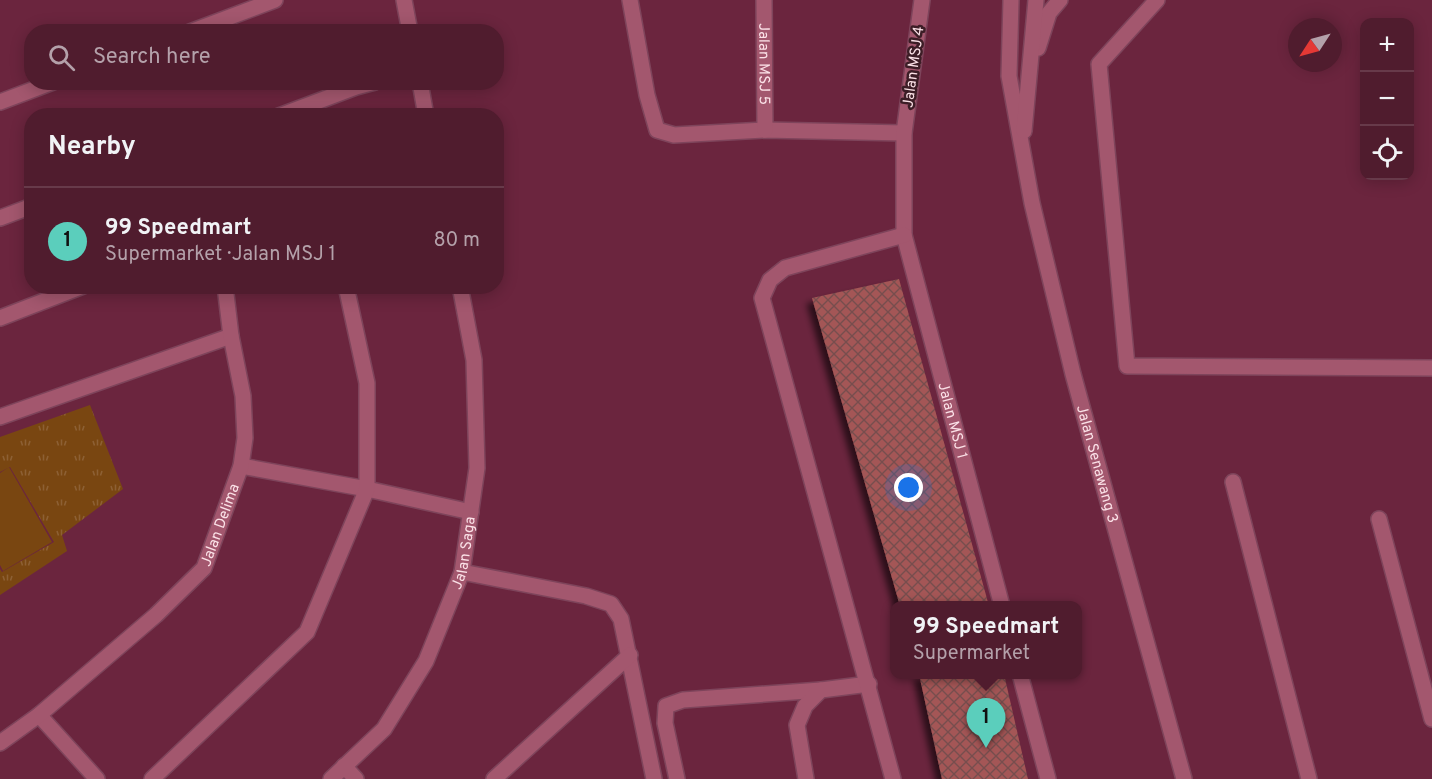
<!DOCTYPE html>
<meta charset="utf-8">
<style>
:root{--surface:#501c2e;--page:#5a293a;--text:#f1f3f6;--muted:#b4a1aa;--line:#673a4a;--accent:#5bcebc}
body{margin:0;font-family:Overpass,sans-serif;background:var(--page);color:var(--text)}
.controls{position:absolute;right:18px;top:18px;display:grid;overflow:hidden;border-radius:12px;box-shadow:0 3px 15px #0003}
.controls button{width:54px;height:54px;display:grid;place-items:center;padding:0;border:0;border-bottom:2px solid var(--line);background:var(--surface);color:var(--text);font:30px sans-serif}
.compass{position:absolute;left:1288px;top:18px;width:54px;height:54px;border-radius:50%;background:var(--surface);box-shadow:0 3px 15px #0003;rotate:234deg}
.you{position:absolute;left:909px;top:488px;width:21px;height:21px;margin:-15px;border:4px solid #fff;border-radius:50%;background:#1a73e8;box-shadow:0 0 0 9px #1a73e833}
.badge{display:grid;place-items:center;width:39px;height:39px;border-radius:50%;background:var(--accent);color:#111;font-size:20px;font-weight:700}
.pin{position:absolute;translate:-50% -50px;filter:drop-shadow(0 2px 3px #0008)}
.pin::after{content:'';position:absolute;top:32px;width:21px;height:18px;background:inherit;clip-path:polygon(0 0,100% 0,50% 100%)}
.popup{position:absolute;left:890px;top:601px;width:192px;height:78px;box-sizing:border-box;display:grid;place-content:center;border-radius:12px;background:var(--surface);filter:drop-shadow(0 2px 4px #0005);font-size:20px;white-space:nowrap;color:var(--muted)}
.popup b{font-size:22px;color:var(--text)}
.popup::after{content:'';position:absolute;left:50%;top:100%;margin-left:-12px;border:12px solid transparent;border-top-color:var(--surface)}
.list{margin:0;padding:0;list-style:none}
h2{display:flex;justify-content:space-between;align-items:center;height:78px;margin:0;padding:0 24px;font-size:26px}
h2 small{font-size:20px;font-weight:400;color:var(--muted)}
.list li{display:grid;grid-template-columns:39px 1fr auto;gap:18px;align-items:center;box-sizing:border-box;height:108px;padding:0 24px;border-top:2px solid var(--line)}
.list b{display:block;font-size:22px;white-space:nowrap}
.list p{margin:0;font-size:20px;white-space:nowrap;color:var(--muted)}
.list em{font-size:20px;font-style:normal;color:var(--muted)}
.icon{flex:none;width:33px;height:33px;fill:none;stroke:currentColor;stroke-width:2;stroke-linecap:round;stroke-linejoin:round}
.map{position:relative;flex:none;width:1432px;height:779px;overflow:hidden}
.search{position:absolute;background:var(--surface);box-shadow:0 3px 15px #0003;left:24px;top:24px;width:480px;height:66px;display:flex;align-items:center;gap:15px;box-sizing:border-box;padding:0 21px;border-radius:24px;color:var(--muted);font-size:22px}
.panel{position:absolute;background:var(--surface);box-shadow:0 3px 15px #0003;left:24px;top:108px;width:480px;height:186px;border-radius:24px}
.map>svg:first-child{display:block}
.park{fill:url(#park-tufts)}
.pitch{fill:#794611}
.building{fill:url(#building-cross-hatch);filter:url(#shadow)}
.lines{fill:none;stroke-linecap:round;stroke-linejoin:round}
.minor-casing{stroke:#7e445b;stroke-width:18}
.minor{stroke:#a3576e;stroke-width:15}
.labels{text-anchor:middle;stroke-width:5;stroke-linejoin:round;paint-order:stroke}
.street-label{font-size:15px;fill:#fbe1e7;stroke:#3c1d26}
</style>
<div class="map">
<svg width="1432" height="779" viewBox="0 0 1432 779">
<defs>
<pattern id="park-tufts" width="24" height="20" patternUnits="userSpaceOnUse" patternTransform="scale(1.5)"><rect width="24" height="20" fill="#794611"/><path d="M3 7l-1-3M5 7V3M7 7l1-3M15 17l-1-3M17 17v-4M19 17l1-3" fill="none" stroke="#8d6034"/></pattern>
<pattern id="building-cross-hatch" width="8" height="8" patternUnits="userSpaceOnUse" patternTransform="scale(1.5)"><rect width="8" height="8" fill="#a45756"/><path d="M0 0l8 8M0 8l8-8" fill="none" stroke="#784e4e"/></pattern>
<filter id="shadow"><feDropShadow dx="-5.5" dy="5.5" stdDeviation="3" flood-color="#0009"/></filter>
</defs>
<rect width="100%" height="100%" fill="#6b253e"/>
<polygon class="park" points="90,405 123,489 62,535 67,551 0,595 0,569 2,572 54,542 10,467 0,472 0,437"/>
<polygon class="pitch" points="9,467 52,542 3,571 0,565 0,473"/>
<g class="building">
<polygon points="899,279 989,606 900,606 812,298"/>
<polygon points="919,674 1004,674 1028,779 942,779"/>
</g>
<g class="lines">
<g class="minor-casing">
<g id="minor">
<polyline points="404,0 410,32"/>
<polyline points="630,0 647,95 657,130 674,135 765,130 904,133"/>
<path id="s1" d="M764,0L765,130"/>
<path id="s2" d="M922,0L904,133V235L1002,606"/>
<path id="s3" d="M1011,0L1009,76L1032,203L1073,374L1184,779"/>
<polyline points="1157,0 1099,64 1127,366 1432,368"/>
<polyline points="190,32 275,0"/>
<polyline points="1038,48 1049,13 1060,0"/>
<polyline points="420,82 426,116"/>
<polyline points="0,102 53,82"/>
<polyline points="279,116 356,87 375,82"/>
<polyline points="1024,131 1036,0"/>
<polyline points="0,218 32,206"/>
<polyline points="0,318 83,286"/>
<polyline points="0,417 231,336"/>
<polyline points="241,466 367,489 471,512"/>
<polyline points="1233,482 1309,779"/>
<polyline points="1379,519 1432,719"/>
<polyline points="462,572 586,596 611,604 621,619 654,779"/>
<polyline points="1020,674 1048,779"/>
<polyline points="39,715 97,779"/>
<path id="s4" d="M0,743L39,715L156,615L204,568L241,466L245,438L243,396L231,336L225,286"/>
<polyline points="344,766 356,779"/>
<polyline points="152,779 307,632 367,489 367,383 346,286"/>
<path id="s5" d="M331,779L384,729L426,661L462,572L477,468L474,360L460,286"/>
<polyline points="494,779 630,655"/>
<polyline points="677,779 665,723 666,706 683,700 821,690"/>
<polyline points="806,779 797,725 805,706 821,690 869,684"/>
<polyline points="893,779 762,298 770,280 785,268 904,235"/>
</g>
</g>
<use href="#minor" class="minor"/>
</g>
<g class="labels">
<g class="street-label">
<text dy="5" stroke="none"><textPath href="#s1" startOffset="64">Jalan MSJ 5</textPath></text>
<text transform="translate(913 67) rotate(-82)" y="5">Jalan MSJ 4</text>
<text dy="5" stroke="none"><textPath href="#s2" startOffset="428">Jalan MSJ 1</textPath></text>
<text dy="5" stroke="none"><textPath href="#s3" startOffset="474">Jalan Senawang 3</textPath></text>
<text dy="5" stroke="none"><textPath href="#s4" startOffset="315">Jalan Delima</textPath></text>
<text dy="5" stroke="none"><textPath href="#s5" startOffset="268">Jalan Saga</textPath></text>
</g>
</g>
</svg>
<div class="controls">
<button>+</button>
<button>−</button>
<button><svg class="icon" aria-label="locate" viewBox="0 0 24 24"><circle cx="12" cy="12" r="6"/><path d="M12 2v4M12 18v4M2 12h4M18 12h4"/></svg></button>
</div>
<svg class="compass" viewBox="-18 -18 36 36"><path d="M0-13l5 13h-10z" fill="#e53935"/><path d="M0 13l5-13h-10z" fill="#b4a1aa"/></svg>
<div class="you"></div>
<div class="pin badge" style="left:986px;top:748px">1</div>
<div class="popup"><b>99 Speedmart</b>Supermarket</div>
<div class="search"><svg class="icon" aria-label="search" viewBox="0 0 24 24"><circle cx="10" cy="10" r="6"/><path d="M15 15l6 6"/></svg>Search here</div>
<section class="panel">
<h2>Nearby<small></small></h2>
<ul class="list">
<li><span class="badge">1</span><div><b>99 Speedmart</b><p>Supermarket · Jalan MSJ 1</p></div><em>80 m</em></li>
</ul>
</section>
</div>
